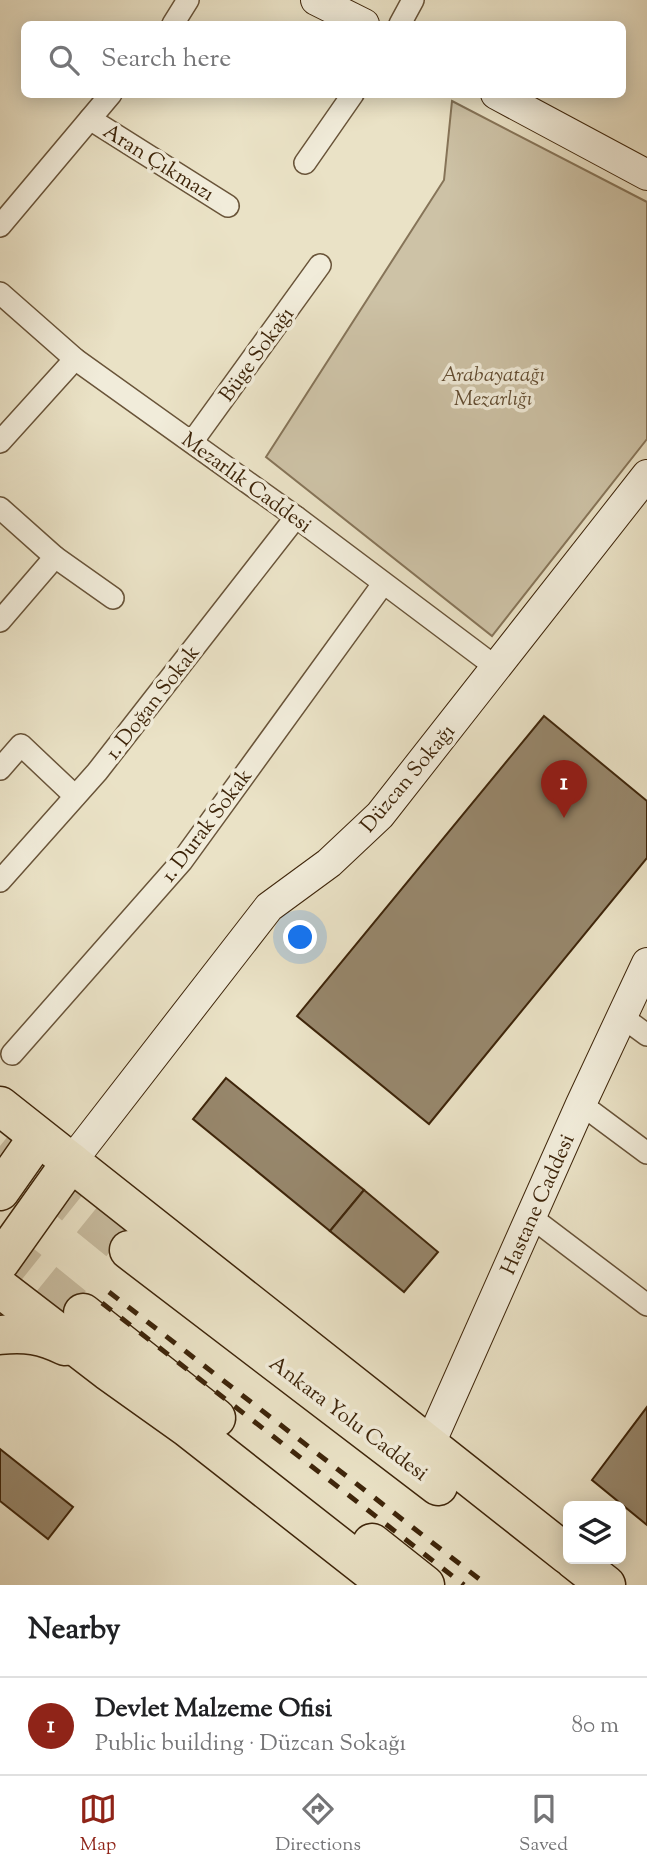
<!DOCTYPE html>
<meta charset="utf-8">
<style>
:root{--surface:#fff;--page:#f6f6f6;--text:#202124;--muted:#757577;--line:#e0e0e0;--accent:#8f2418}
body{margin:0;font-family:"Sorts Mill Goudy",serif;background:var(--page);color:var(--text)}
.controls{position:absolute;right:21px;bottom:21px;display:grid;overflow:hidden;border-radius:10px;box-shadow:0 4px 18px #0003}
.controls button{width:63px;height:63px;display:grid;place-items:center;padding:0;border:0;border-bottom:2px solid var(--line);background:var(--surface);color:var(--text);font:35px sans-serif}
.you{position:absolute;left:301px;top:938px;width:24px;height:24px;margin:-18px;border:5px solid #fff;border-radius:50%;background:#1a73e8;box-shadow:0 0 0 10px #1a73e833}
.badge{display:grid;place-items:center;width:46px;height:46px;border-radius:50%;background:var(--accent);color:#fff;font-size:23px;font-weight:700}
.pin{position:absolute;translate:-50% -58px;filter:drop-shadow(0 2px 4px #0008)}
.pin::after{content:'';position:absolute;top:37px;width:24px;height:21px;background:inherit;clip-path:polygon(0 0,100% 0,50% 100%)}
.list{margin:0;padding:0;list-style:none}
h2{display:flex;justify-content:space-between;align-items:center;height:91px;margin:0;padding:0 28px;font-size:30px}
h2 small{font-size:23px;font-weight:400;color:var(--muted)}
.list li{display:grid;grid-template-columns:46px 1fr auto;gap:21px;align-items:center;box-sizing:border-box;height:98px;padding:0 28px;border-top:2px solid var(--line)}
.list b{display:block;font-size:26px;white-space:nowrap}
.list p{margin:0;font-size:23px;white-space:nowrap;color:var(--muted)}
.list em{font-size:23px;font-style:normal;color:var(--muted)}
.icon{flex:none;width:38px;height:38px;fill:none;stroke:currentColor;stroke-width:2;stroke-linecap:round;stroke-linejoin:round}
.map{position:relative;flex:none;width:647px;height:1585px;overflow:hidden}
.search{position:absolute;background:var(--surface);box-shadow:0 4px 18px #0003;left:21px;right:21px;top:21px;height:77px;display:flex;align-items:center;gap:18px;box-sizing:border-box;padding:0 24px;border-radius:10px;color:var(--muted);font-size:26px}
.sheet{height:189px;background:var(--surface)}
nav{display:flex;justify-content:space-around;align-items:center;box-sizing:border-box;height:98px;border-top:2px solid var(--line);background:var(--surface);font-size:19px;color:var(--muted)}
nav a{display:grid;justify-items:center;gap:4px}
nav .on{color:var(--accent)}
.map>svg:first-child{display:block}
.green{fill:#cdc2a6;stroke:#867458;stroke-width:2}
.building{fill:#97876c;stroke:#3e250a;stroke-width:2}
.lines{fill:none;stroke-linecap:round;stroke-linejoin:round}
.highway-tunnel{stroke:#c8bca0;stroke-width:38;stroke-dasharray:38 19;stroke-linecap:butt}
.street-casing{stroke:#695439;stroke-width:24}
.secondary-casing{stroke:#3e250a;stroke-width:32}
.highway-casing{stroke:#3e250a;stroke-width:41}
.street{stroke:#f1ecda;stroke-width:21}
.secondary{stroke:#f1ecda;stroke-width:30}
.highway{stroke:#eae2c6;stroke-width:38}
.rail{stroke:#3e250a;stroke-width:5;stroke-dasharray:12 12;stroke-linecap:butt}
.labels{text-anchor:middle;stroke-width:7;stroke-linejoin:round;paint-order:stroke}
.street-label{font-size:21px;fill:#3e250a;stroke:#f1ecda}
.park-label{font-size:21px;font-style:italic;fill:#624c31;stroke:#f1ecda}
</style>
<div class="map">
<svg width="647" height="1585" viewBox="0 0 647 1585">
<rect width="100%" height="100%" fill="#eae2c6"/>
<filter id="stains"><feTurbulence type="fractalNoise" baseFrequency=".00286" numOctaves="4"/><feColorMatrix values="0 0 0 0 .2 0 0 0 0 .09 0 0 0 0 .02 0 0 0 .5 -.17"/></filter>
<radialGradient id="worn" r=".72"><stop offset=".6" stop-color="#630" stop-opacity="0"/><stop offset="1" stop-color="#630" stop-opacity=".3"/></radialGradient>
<polygon class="green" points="452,101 647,202 647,439 492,636 266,457 444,180"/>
<g class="building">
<polygon points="544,716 647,801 647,858 429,1124 297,1016"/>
<polygon points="226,1078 364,1190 330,1231 193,1119"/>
<polygon points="364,1190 438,1252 404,1292 330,1231"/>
<polygon points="647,1407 647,1525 592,1480"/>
<polygon points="0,1449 73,1507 48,1539 0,1501"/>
</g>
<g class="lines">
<g class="highway-tunnel">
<polyline points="0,1146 129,1250"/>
<polyline points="0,1246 83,1313"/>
</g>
<g class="street-casing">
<g id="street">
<polyline points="173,24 188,0"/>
<polyline points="400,24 413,0"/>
<polyline points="90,119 228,206"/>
<polyline points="305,163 353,94"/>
<polyline points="0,226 111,94"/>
<polyline points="0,293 75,359 296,517 497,668"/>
<polyline points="0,442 75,359"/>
<polyline points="192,442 320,265"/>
<polyline points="0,508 55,557 0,621"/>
<polyline points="55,557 113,598"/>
<polyline points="0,769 21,745 75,796"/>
<polyline points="0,881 97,772 296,517"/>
<polyline points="621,1016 647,1035"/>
<polyline points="12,1054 182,861 383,584"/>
<polyline points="581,1104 647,1153"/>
<polyline points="531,1217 647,1305"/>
</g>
</g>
<g class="secondary-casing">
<g id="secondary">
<polyline points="316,0 364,24"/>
<polyline points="496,94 647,175"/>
<polyline points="71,1162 269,907 329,863 380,815 647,475"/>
<polyline points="429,1446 581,1104 647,963"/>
</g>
</g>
<g class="highway-casing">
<g id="highway">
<polyline points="0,1106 568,1555"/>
<polyline points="0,1191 38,1137"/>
<polyline points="129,1250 438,1486"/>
<polyline points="0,1262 71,1162"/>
<polyline points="0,1288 108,1371 188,1428 388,1585"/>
<polyline points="83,1313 216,1418"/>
<path d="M0,1335C25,1332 43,1335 65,1346"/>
<polyline points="372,1543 425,1585"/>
<polyline points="573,1559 606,1585"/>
</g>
</g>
<use href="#street" class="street"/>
<use href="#secondary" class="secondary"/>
<use href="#highway" class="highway"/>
<g class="rail">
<polyline points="109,1292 487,1585"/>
<polyline points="102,1303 464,1585"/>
</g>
</g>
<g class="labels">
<g class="street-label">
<text transform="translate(159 162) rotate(32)" y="7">Aran Çıkmazı</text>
<text transform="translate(256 354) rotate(-54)" y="7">Büge Sokağı</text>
<text transform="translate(247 482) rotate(36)" y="7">Mezarlık Caddesi</text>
<text transform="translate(152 702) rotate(-52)" y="7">1. Doğan Sokak</text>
<text transform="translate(407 778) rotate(-50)" y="7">Düzcan Sokağı</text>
<text transform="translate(206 825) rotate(-53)" y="7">1. Durak Sokak</text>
<text transform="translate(537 1204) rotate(-66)" y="7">Hastane Caddesi</text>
<text transform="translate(349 1418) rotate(37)" y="7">Ankara Yolu Caddesi</text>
</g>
<g class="park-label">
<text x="493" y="381">Arabayatağı<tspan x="493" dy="24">Mezarlığı</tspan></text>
</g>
</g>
<rect width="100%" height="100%" filter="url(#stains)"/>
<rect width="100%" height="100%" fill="url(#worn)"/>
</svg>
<div class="controls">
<button><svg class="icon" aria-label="layers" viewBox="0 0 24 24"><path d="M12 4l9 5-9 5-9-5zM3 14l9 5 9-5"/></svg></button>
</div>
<div class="you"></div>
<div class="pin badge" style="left:564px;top:818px">1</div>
<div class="search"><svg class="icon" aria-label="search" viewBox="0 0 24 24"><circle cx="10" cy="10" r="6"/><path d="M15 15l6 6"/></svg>Search here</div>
</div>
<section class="sheet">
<h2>Nearby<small></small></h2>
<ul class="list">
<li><span class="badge">1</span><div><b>Devlet Malzeme Ofisi</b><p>Public building · Düzcan Sokağı</p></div><em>80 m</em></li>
</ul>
</section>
<nav>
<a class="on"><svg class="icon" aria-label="map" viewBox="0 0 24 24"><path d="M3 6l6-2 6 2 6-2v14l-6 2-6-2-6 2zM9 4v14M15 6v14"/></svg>Map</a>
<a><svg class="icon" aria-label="directions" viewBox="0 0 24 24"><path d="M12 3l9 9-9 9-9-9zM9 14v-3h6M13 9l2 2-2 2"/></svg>Directions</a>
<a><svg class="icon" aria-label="saved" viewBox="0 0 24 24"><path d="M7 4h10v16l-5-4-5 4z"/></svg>Saved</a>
</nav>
